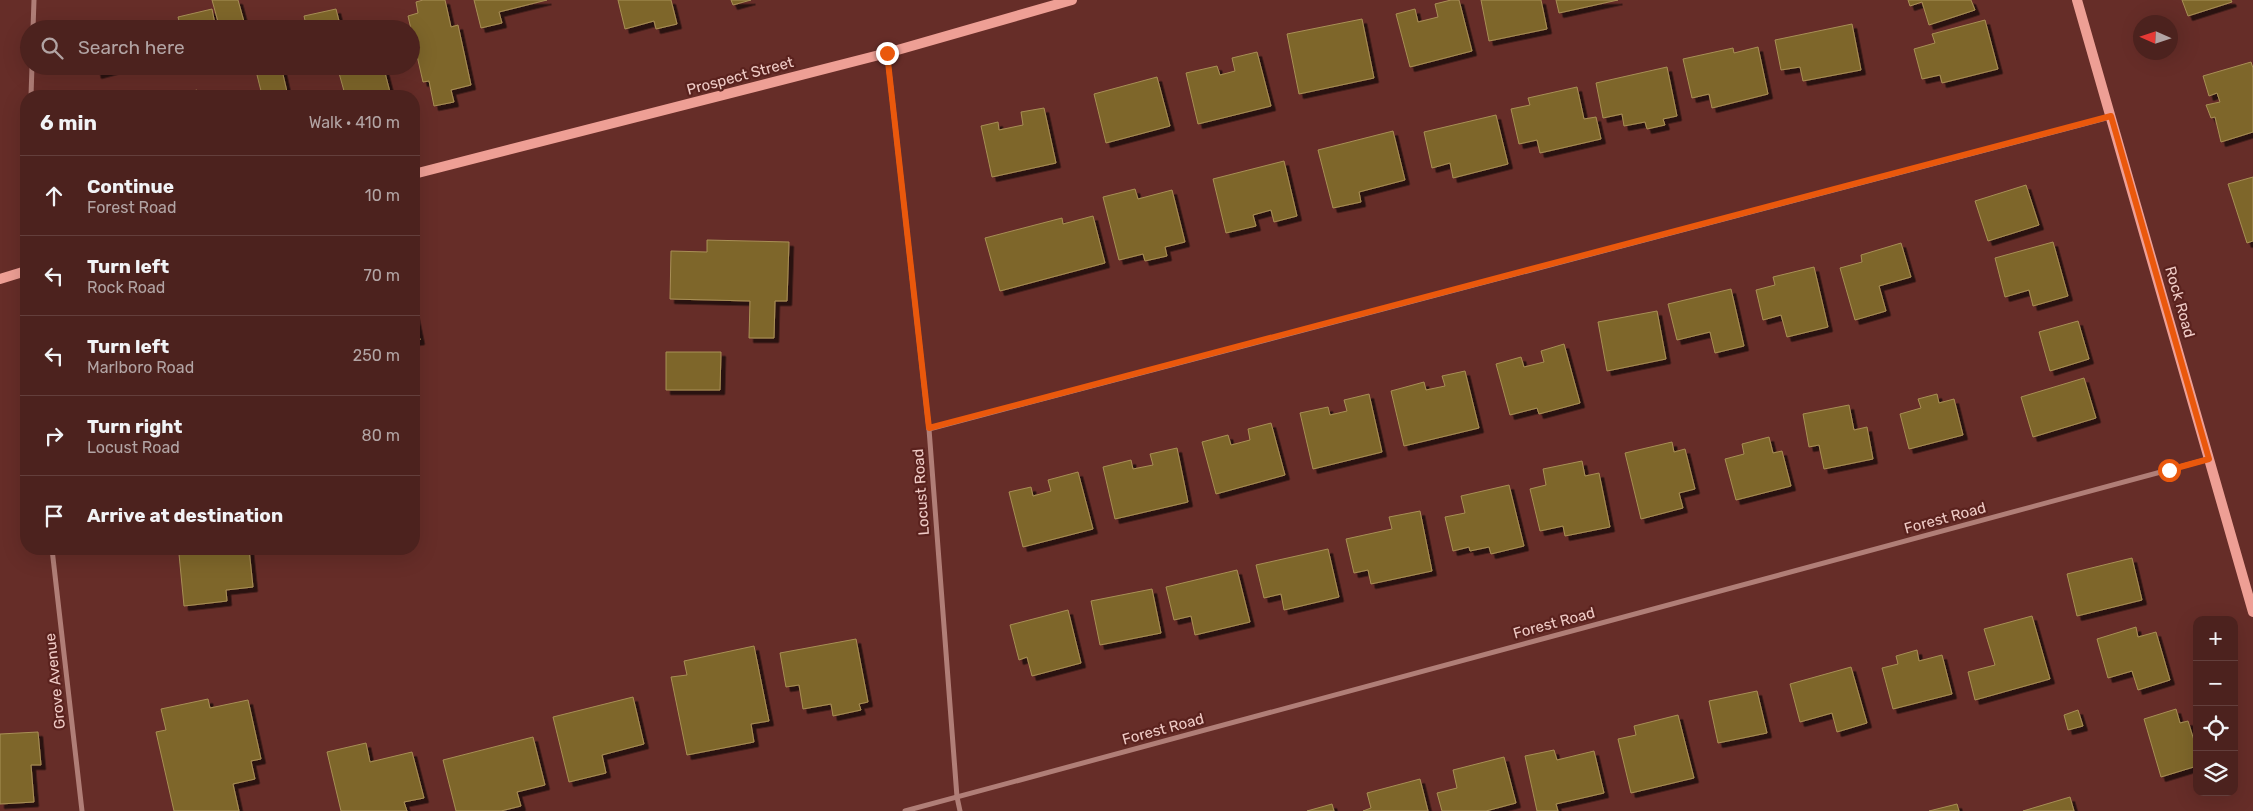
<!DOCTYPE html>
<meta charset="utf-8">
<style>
:root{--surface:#4c221e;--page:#562f2b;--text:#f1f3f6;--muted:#b2a4a4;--line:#633f3c}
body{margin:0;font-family:Rubik,sans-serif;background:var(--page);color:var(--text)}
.controls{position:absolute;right:15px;bottom:15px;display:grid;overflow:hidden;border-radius:10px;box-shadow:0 5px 20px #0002}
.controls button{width:45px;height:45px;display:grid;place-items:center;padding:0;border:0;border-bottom:1px solid var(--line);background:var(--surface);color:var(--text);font:25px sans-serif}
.compass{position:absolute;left:2133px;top:15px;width:45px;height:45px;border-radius:50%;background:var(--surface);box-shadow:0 5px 20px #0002;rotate:273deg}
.stop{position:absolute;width:15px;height:15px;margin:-11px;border:4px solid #ea580c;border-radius:50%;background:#fff}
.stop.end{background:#ea580c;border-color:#fff;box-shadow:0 1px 5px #0008}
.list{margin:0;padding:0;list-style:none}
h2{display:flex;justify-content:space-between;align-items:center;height:65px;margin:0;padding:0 20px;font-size:21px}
h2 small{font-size:16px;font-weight:400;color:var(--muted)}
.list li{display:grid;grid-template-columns:32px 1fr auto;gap:15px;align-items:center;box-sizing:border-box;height:80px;padding:0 20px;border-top:1px solid var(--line)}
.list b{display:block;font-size:19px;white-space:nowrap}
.list p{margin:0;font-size:16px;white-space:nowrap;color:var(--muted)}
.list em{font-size:16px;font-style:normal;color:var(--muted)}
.icon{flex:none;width:28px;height:28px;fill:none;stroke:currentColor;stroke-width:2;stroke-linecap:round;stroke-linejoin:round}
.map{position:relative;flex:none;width:2253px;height:811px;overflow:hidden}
.search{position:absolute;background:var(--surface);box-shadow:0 5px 20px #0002;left:20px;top:20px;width:400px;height:55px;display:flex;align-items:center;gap:12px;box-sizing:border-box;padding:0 18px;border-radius:28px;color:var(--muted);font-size:19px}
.panel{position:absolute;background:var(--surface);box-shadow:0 5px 20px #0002;left:20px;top:90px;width:400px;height:465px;border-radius:20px}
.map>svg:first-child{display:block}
.building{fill:#7e662b;stroke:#a88f55;filter:url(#shadow)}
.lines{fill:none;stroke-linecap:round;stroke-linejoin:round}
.street{stroke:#b07e77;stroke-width:5}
.secondary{stroke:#ee9f95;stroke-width:10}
.route{stroke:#ea580c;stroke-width:6}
.labels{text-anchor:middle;stroke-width:4.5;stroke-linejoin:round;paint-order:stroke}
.street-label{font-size:15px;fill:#efcbc6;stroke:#5a221e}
</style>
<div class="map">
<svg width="2253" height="811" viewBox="0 0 2253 811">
<defs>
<filter id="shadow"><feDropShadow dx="4.5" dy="4.5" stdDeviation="0" flood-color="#0009"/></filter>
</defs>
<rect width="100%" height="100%" fill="#662d28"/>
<g class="building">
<polygon points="212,0 238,0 246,29 220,29"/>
<polygon points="423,0 445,0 451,27 458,25 471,85 451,90 454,102 434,106 429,81 423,82 408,16 418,13 416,2"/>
<polygon points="474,0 547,0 499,12 502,23 481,28"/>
<polygon points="618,0 671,0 677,24 656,29 654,21 625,29"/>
<polygon points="731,0 751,0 733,5"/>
<polygon points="1451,0 1459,0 1472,51 1410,67 1396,14 1415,9 1418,22 1438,17 1435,4"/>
<polygon points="1481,0 1541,0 1547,29 1489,41"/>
<polygon points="1556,0 1618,0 1559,13"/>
<polygon points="1908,0 1971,0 1975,10 1929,25 1922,2 1910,6"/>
<polygon points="2182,0 2231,0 2232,2 2188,16"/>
<polygon points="212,9 216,29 181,29 178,17"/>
<polygon points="336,9 341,29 307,29 304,16"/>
<polygon points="1362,19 1374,78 1299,94 1287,34"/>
<polygon points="1985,20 1998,69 1942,83 1940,75 1922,79 1914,49 1935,43 1932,34"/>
<polygon points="1852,24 1861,70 1803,81 1800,67 1781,70 1775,40"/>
<polygon points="1758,47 1768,94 1712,108 1709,94 1692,98 1683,59 1733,48 1734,53"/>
<polygon points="1257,52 1271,106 1198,124 1186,73 1217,66 1220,75 1235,71 1232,58"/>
<polygon points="2251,62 2253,68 2253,132 2221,142 2215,117 2211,118 2206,105 2220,102 2217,93 2209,96 2203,76"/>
<polygon points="95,66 127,66 97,74"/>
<polygon points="281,66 288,96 247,96 247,95 261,91 255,67"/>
<polygon points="349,66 387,66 384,69 391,96 337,96 336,93 344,91 339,73 350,70"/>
<polygon points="1667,67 1677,116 1663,119 1665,125 1647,129 1645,122 1624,126 1622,114 1603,118 1596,83"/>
<polygon points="1157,77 1170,126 1106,143 1094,94"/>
<polygon points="1577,87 1584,119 1596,117 1601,139 1540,153 1537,140 1519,144 1511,109 1530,105 1528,98"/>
<polygon points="197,90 198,96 174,96"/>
<polygon points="1044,108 1056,163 992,177 981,126 998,122 999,130 1023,125 1021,112"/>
<polygon points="1496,115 1508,164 1453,178 1450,163 1432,168 1424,132"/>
<polygon points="1393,131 1405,180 1359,192 1361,202 1333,208 1318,150"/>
<polygon points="1284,161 1297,216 1274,222 1271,210 1253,215 1256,226 1226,233 1213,179"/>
<polygon points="2253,177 2253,241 2247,243 2228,184"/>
<polygon points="2026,185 2039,225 1988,241 1975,201"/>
<polygon points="1135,189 1138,199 1172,190 1185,242 1165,247 1167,256 1145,261 1143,254 1119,260 1103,197"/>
<polygon points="1093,216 1105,263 1000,291 985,238 1062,218 1063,224"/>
<polygon points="707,240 789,242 787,301 775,301 774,338 749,338 750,301 670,299 671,251 707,252"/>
<polygon points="2053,242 2068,296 2033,306 2029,290 2005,297 1995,258"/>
<polygon points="1901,243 1911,277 1879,286 1886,311 1855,320 1840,268 1862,262 1861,255"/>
<polygon points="1814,267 1828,327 1787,337 1781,315 1763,320 1756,290 1775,285 1773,277"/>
<polygon points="1731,289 1744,346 1715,353 1710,332 1677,340 1668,304"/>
<polygon points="414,311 420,340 414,341"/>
<polygon points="1657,311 1666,359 1607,371 1598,322"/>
<polygon points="2078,321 2089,359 2050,371 2039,332"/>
<polygon points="1564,344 1580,403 1539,414 1537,408 1510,415 1496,364 1521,357 1524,367 1544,362 1541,351"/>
<polygon points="666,352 721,352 720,390 666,390"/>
<polygon points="1465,371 1479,428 1404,446 1391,391 1424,382 1426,390 1445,386 1442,376"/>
<polygon points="2084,378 2096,418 2033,437 2021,397"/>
<polygon points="1369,394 1382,452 1313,469 1300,413 1328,407 1330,415 1347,411 1344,400"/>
<polygon points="1937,394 1939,403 1954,399 1963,435 1909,449 1900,414 1921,408 1918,399"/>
<polygon points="1849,405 1854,430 1867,427 1873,459 1824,469 1819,445 1809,447 1803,414"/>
<polygon points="1271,423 1285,475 1216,494 1202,442 1228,435 1231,445 1250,440 1248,429"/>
<polygon points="1769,437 1773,453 1782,451 1791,486 1736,500 1725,459 1744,454 1742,444"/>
<polygon points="1672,442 1674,452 1685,449 1695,489 1679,493 1683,508 1641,519 1625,453"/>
<polygon points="1177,448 1188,502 1115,519 1103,467 1131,460 1133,469 1153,465 1150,454"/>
<polygon points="1582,461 1585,476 1599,473 1610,527 1565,536 1563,526 1540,531 1530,489 1546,485 1543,469"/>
<polygon points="1078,472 1093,529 1023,547 1009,492 1031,487 1033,496 1051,491 1048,480"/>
<polygon points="1509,485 1524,546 1491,554 1489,547 1470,551 1469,547 1453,551 1445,517 1465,513 1461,496"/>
<polygon points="1420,511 1432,571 1371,584 1368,570 1354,573 1346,539 1392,529 1389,517"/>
<polygon points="199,549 249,549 253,587 226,590 227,601 184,606 179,554 199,552"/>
<polygon points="1328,549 1339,597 1284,610 1281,594 1264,598 1256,565"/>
<polygon points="2132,558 2142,600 2077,616 2067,574"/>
<polygon points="1237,570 1250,622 1195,635 1191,616 1174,620 1166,587"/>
<polygon points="1152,589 1161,633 1100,645 1091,601"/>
<polygon points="1068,610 1081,663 1032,676 1027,657 1019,660 1010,625"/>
<polygon points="2032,616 2050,679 1975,700 1968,672 1995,665 1984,629"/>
<polygon points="2136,627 2138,637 2156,632 2170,680 2138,690 2132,671 2108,678 2097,639"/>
<polygon points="856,639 868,702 859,704 861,710 833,716 831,704 803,709 799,685 786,687 780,653"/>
<polygon points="754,646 769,721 751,724 754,742 687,755 671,677 687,675 684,661"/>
<polygon points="1917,650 1919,661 1942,655 1952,694 1893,709 1882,668 1898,664 1896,656"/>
<polygon points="1851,667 1867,723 1837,732 1832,713 1800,722 1790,684"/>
<polygon points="1757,691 1767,733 1718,743 1709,701"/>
<polygon points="633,697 644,744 602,755 606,773 569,782 553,717"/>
<polygon points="208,699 210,708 248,700 261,759 251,761 255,779 233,784 239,811 174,811 156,732 166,730 161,709"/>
<polygon points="2176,709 2180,723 2188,721 2197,750 2197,766 2161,777 2144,719"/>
<polygon points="2078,710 2083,726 2068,730 2064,715"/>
<polygon points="1678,715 1694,778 1631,793 1618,739 1636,735 1634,726"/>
<polygon points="38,732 41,765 31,765 34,802 0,804 0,734"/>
<polygon points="533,737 545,785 517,792 521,806 501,811 456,811 443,760"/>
<polygon points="366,743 370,762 412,752 424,798 404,802 407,811 341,811 327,752"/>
<polygon points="1554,750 1557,760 1594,751 1604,793 1556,804 1558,811 1537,811 1525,756"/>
<polygon points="1504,757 1516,803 1486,811 1442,811 1437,793 1457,788 1453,770"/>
<polygon points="1420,779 1428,811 1363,811 1371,808 1367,793"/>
<polygon points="2070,797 2074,811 2023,811"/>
<polygon points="1332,804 1334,811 1307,811"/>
<polygon points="1957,804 1959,811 1929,811"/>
</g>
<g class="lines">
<g class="street">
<polyline points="33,29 34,0"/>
<polyline points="887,53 929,429 957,797 960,811"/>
<polyline points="31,96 32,66"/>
<polyline points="929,429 2110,117"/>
<polyline points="52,549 82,811"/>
<polyline points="905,811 2209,459"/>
</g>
<g class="secondary">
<polyline points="2077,0 2253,612"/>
<polyline points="414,174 887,53 1072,0"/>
<polyline points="0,279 26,271"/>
</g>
</g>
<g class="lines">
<polyline class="route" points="887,53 929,428 2111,116 2209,459 2169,470"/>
</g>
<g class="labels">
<g class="street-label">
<text transform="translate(740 76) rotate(-15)" y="5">Prospect Street</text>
<text transform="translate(2180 302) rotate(74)" y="5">Rock Road</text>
<text transform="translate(921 492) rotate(-94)" y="5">Locust Road</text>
<text transform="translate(1945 518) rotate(-15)" y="5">Forest Road</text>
<text transform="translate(1554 623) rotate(-15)" y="5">Forest Road</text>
<text transform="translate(55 681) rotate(-96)" y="5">Grove Avenue</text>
<text transform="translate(1163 729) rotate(-15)" y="5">Forest Road</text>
</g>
</g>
</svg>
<div class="controls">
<button>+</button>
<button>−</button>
<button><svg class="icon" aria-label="locate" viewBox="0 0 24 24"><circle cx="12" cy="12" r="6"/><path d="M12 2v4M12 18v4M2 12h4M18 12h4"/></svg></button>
<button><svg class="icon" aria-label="layers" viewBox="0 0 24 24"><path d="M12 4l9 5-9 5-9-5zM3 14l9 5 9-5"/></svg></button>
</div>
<svg class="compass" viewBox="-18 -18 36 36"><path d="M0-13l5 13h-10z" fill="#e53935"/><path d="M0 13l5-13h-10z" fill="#b2a4a4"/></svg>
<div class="stop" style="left:2169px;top:470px"></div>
<div class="stop end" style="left:887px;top:53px"></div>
<div class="search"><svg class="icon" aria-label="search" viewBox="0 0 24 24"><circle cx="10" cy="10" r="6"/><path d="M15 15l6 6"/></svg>Search here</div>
<section class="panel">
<h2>6 min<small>Walk · 410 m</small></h2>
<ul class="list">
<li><svg class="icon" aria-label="ahead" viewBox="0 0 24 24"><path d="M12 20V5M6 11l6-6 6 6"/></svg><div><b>Continue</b><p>Forest Road</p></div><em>10 m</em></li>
<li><svg class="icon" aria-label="left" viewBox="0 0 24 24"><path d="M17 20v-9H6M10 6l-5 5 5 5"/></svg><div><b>Turn left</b><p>Rock Road</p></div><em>70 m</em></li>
<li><svg class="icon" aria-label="left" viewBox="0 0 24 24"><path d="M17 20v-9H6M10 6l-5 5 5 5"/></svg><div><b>Turn left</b><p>Marlboro Road</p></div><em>250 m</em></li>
<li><svg class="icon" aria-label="right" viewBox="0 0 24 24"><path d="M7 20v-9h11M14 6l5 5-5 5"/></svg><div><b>Turn right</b><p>Locust Road</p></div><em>80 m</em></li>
<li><svg class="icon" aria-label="arrive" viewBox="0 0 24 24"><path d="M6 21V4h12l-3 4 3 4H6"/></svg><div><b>Arrive at destination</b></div></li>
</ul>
</section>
</div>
